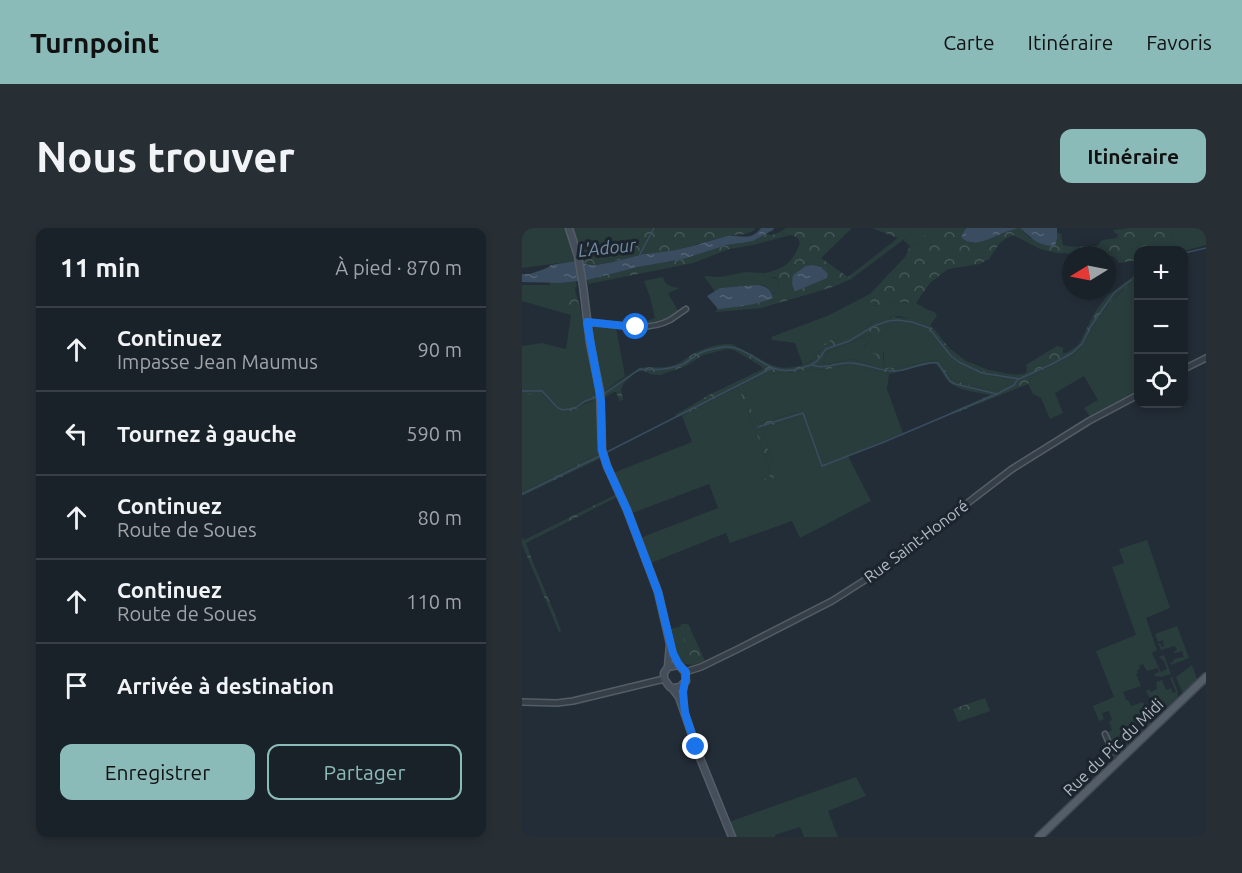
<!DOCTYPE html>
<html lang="fr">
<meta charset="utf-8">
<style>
:root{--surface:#1a2229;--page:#272f35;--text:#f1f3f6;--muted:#9fa4a8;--line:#383f46;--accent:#8bbbb9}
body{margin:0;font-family:Ubuntu,sans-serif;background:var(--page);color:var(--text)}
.controls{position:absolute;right:18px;top:18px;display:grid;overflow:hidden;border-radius:12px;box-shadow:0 3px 9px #0003}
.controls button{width:54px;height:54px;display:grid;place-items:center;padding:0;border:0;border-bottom:2px solid var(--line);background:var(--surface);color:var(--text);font:30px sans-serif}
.compass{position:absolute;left:540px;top:18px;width:54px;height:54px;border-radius:50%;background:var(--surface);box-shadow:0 3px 9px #0003;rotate:260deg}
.stop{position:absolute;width:18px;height:18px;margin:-14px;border:4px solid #1a73e8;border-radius:50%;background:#fff}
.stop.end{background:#1a73e8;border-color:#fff;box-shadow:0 2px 6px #0008}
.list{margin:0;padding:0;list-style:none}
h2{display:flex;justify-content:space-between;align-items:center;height:78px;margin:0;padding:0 24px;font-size:26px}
h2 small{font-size:20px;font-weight:400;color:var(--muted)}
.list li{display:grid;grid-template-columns:39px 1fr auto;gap:18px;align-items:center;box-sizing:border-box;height:84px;padding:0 24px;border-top:2px solid var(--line)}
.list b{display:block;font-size:22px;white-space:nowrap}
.list p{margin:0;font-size:20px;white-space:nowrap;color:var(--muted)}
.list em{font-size:20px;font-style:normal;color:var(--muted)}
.actions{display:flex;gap:12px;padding:18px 24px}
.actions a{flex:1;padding:14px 0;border:2px solid var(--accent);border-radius:12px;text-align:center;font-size:21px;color:var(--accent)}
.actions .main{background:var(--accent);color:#111}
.icon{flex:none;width:33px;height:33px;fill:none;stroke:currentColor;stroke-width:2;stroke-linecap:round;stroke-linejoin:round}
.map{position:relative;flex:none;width:684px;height:609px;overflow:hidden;border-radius:12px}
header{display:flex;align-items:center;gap:36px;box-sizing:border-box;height:84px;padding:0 30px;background:var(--accent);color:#111}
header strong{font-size:28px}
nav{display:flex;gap:33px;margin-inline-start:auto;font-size:21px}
.intro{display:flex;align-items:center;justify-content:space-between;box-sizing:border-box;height:144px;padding:0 36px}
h1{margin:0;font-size:42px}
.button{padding:15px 27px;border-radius:12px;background:var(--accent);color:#111;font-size:21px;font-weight:700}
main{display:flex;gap:36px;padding:0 36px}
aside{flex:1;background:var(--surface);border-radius:12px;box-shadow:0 3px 9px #0003}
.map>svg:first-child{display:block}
.green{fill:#293d3c}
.forest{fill:url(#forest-crowns);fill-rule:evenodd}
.water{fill:url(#water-ripples)}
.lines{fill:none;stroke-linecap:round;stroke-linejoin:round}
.stream{stroke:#394c60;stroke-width:1.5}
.minor-casing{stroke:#545d66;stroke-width:7}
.tertiary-casing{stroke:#545d66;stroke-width:8}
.secondary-casing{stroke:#545d66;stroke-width:9}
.primary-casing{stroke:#404851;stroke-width:10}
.minor{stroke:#363f48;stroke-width:4}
.tertiary{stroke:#363f48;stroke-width:5}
.secondary{stroke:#454e5b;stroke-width:6}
.primary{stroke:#545e68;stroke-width:7}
.route{stroke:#1a73e8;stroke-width:8}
.labels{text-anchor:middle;stroke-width:6;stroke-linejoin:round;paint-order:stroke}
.street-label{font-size:16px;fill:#b1bac4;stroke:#1c242d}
.water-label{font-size:18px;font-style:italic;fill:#748ca6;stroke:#1c242d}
</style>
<header>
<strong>Turnpoint</strong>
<nav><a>Carte</a><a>Itinéraire</a><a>Favoris</a></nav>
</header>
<div class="intro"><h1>Nous trouver</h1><a class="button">Itinéraire</a></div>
<main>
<aside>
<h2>11 min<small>À pied · 870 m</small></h2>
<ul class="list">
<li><svg class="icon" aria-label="ahead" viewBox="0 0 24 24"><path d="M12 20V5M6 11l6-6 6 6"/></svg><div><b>Continuez</b><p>Impasse Jean Maumus</p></div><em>90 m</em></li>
<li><svg class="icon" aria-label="left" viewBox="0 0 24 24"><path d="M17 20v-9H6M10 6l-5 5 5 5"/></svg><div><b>Tournez à gauche</b></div><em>590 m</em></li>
<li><svg class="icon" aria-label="ahead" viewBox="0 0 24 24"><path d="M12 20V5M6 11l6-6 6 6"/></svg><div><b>Continuez</b><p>Route de Soues</p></div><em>80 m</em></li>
<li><svg class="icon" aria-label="ahead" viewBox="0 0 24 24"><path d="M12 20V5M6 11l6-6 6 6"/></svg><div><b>Continuez</b><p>Route de Soues</p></div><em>110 m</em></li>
<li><svg class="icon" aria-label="arrive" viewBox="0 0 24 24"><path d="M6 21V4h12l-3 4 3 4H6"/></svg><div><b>Arrivée à destination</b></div></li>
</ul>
<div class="actions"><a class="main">Enregistrer</a><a>Partager</a></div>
</aside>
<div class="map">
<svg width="684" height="609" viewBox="0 0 684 609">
<defs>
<pattern id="forest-crowns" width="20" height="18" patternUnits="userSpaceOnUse" patternTransform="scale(1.5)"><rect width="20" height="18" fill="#293d3c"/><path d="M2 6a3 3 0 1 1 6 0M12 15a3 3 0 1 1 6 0" fill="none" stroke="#465757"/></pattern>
<pattern id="water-ripples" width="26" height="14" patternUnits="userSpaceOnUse" patternTransform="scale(1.5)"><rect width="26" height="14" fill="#394c60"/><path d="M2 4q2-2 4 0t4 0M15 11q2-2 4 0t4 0" fill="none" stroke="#536475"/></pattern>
</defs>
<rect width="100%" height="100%" fill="#232d37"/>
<g class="green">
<polygon points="0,0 45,0 53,33 0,40"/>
<path d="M50,0H124C121,6 118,12 112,15C106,20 100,18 93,19C83,22 76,26 66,20L57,23Z"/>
<polygon points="391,0 404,0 401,12 388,18 381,12 390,4"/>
<polygon points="654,0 684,0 684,17 662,23 642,22"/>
<polygon points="223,44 243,45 242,48 256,51 257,56 256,64 250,66 245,59 241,57 198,60 193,64 182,48 198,49"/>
<path d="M141,49C143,58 150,59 158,60L146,65L155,81L133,90L128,69L122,53Z"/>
<path d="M54,53L55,58L53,60L54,66L50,65L55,88L60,86L61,96L64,97L76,167C42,178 49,193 19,161H0V118L20,115L44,121L49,87L0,73V57H28V54L38,55Z"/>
<path d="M612,53L616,55V165L569,190L562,180L576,172L562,148L533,165L541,185L528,191L519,170L511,166L506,156C513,139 541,137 553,126C565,115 570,99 579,86C588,73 600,63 612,53Z"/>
<polygon points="348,66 350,77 355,78 371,74 394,75 406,82 411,83 404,92 392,92 377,88 368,89 349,95 339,104 299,121 292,131 281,137 273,115 250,112 249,109 305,88"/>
<polygon points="372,95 388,95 401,99 425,125 427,120 444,133 467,142 467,148 476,149 492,154 474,162 462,161 430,152 417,133 413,132 378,139 361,140 362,125 352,118 352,116 366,98"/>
<polygon points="68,96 94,99 103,148 80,165"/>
<polygon points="349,106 350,107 349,111 342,119 354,126 354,138 330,131 305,136 301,135 306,124"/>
<polygon points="319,139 341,139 362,145 367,146 365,161 381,205 326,228 349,273 278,310 270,293 208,315 204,305 129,335 118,310 196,280 187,256 108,286 91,245 170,214 160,188 216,159 245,232 248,248 247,254 251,236 239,201 278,188 275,184 235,196 220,157 244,146 265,145 285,142 307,141"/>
<path d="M0,166H19C25,170 28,177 34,180C45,187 65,174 77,171L78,225L0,264Z"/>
<polygon points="625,312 648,380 624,390 635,422 630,425 639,444 645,441 642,433 637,429 642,427 649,446 639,449 638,448 634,449 632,446 637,444 636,440 625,443 621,436 617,438 618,441 615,442 616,445 614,446 619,458 601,464 604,472 606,472 609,478 621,474 630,496 620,505 619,503 612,505 610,496 606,498 607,501 602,501 607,518 595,530 585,505 590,502 587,494 590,492 587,483 580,485 582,491 577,493 571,478 592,469 574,423 614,407 590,339 602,335 597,321"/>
<polygon points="655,398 667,430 649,437 648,435 651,434 652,431 662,429 660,423 653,425 652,423 655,422 653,418 639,422 636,416 638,415 640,419 642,418 641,414 642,412 636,414 633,406"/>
<path d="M157,399L166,425L175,436C151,441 152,419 148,401Z"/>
<polygon points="670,437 676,454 661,466 654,449"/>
<path d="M650,449C658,469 660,467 644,482L641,473L633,476L631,471L629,472L624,463L627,461L629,464L635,461L634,454L640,452L644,462L649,460L651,465L654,464L648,450Z"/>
<polygon points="334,549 344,568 306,583 316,609 282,609 278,599 253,607 253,609 212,609 207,594"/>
</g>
<g class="forest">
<path d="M124,0H233L231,3L224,6L205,8L154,22L118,27L75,37H67L61,35L57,23L60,19C65,20 69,23 74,24C80,25 87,22 93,20C98,18 103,19 107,18C116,15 121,7 124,0Z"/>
<path d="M264,0H330L299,30L326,49L376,10L350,0H391L390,4L381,12L329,51L311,59L239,80L194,84L195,80H200L251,70L250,66L256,64L257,56L256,51L252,49L245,50L242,48L243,45C264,40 270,35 278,15L276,10L270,7L265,8L231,17L207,21L171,35L66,56L65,52L69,50L116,39L161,31L205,17L231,13L244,6L250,7L258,4Z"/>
<path d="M404,0H444L439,9L449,15L471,10L490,1L498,0L508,10L533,17L535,11L534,4L539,6L541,17C548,20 567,18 576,18L578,14L581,12L595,10L596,6L592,5V2L608,0H654L642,22H616V32L597,35L592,29L585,27L535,25L518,21L491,7L483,11L477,16L467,31L458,36L426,41L408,55L394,75L372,74L355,78L349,77L348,66L383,29L388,18L401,12Z"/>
<path d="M616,45V50C602,61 589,71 579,86C570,99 565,115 553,126C540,138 514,138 506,156L431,186L429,184L468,167C455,164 437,163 427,154C421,149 420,140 412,135L367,146L362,145L341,139H319L307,141L285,142L265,145L244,146L220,157L235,196L276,184L278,188L239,201L251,236L253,248L247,254H243L242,252L248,248L245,232L216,159L164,186L156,189L153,187L187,167L241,141L239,138L212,122L205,121L181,127L164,138L138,147L128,146L122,143L114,144L102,155L99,161L101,172L98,173L94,164H92L81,170L80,165L117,140C127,138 138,141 149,138C157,136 162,132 169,127C179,121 196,115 209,116C213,117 217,120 221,122C239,130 251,143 272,139C279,138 288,135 293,130C297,126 299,118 304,115C311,110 323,110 331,107C341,103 342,99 350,95C369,84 384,92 404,92L411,83L415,87L408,98L413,102L427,120L425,126L401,99L388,95H372L366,98L352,116V118H359L361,120V140L378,139L413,132L417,133L430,152L462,161L474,162L491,154L476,149L460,147L458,146L460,143H466L467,142C479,144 492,149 504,145L505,140L504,137L535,118L541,120V126L548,123L557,116L573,84L585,68ZM349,106L350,107L349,111L342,120V124L344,125L354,126V138L330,131L305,136L301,135L306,124Z"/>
<polygon points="50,65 54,66 60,86 56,88 43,75 42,69"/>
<polygon points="155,81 158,87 152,91 116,100 116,96 133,90 141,82 148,83"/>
<path d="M0,161H21C47,194 45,176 75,167L77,171L66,174L50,183H44L31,179L21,167L0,166Z"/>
<polygon points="78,225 79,230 0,268 0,264"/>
<path d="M95,266L97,268L4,315C14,345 29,373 39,403L37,404L0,316V309L2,312Z"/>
<polygon points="160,396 166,396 183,433 175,436 166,425 157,399"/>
<polygon points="463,470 468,483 436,494 431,481"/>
</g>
<g class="water">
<path d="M239,0H252L251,2L231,13L205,17L161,31L116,39L65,52L38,55L0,54V46H8L25,40L29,37L53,33L67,37H75L90,34L118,27L154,22L174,17L205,8C220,6 228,14 239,0Z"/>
<path d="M444,0H535V11L533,18C515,18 510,10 498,0C481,1 454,25 439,9Z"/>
<path d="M290,37L299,39L306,46L305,50L274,63C269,59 270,53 271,47L284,38Z"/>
<path d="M234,57C243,57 249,61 251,70C234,77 214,79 196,81L185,68L198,60Z"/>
</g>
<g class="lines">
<g class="stream">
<polyline points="662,25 684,20"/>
<polyline points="117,28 132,0"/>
<polyline points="612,50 616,47"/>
<path d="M290,137C303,142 315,134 327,135C344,135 358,144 374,143C388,142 402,133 416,135L428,153L433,156L475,166L492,157L496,151"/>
<polyline points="0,163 20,163 36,180 41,182 53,180 63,173 75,169"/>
<path d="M82,166L118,141C133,142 145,142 159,137C165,135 169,130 175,127C179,123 195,120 201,119C229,116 244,150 275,141C282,139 291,138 296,132C299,129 301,124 304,121L327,113L352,98L366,93L376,92L390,94L407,100L429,128L437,134L460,145L497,151L530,136L550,125L560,116L569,98L589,69L593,64L609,52"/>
<polyline points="236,199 281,185 300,238 362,214 475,166"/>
<polyline points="85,224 250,140"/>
<polyline points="0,266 78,228"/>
</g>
<g class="minor-casing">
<g id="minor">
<path d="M66,94C91,96 124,105 148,92C153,89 158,85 164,81"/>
<polyline points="583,506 595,534"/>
</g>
</g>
<g class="tertiary-casing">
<g id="tertiary">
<polyline points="662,141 684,130"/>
<polyline points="163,444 179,439 216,421 310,373 343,352 400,312 452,270 490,241 567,193 616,167"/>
<polyline points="0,474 35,475 51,473 142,451"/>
</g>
</g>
<g class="secondary-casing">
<g id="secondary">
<polyline points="47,0 56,28 61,58 68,115 78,164 80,222 85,238 105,282 136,364 148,416 146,439 142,445 142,451 148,459 152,460 158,459 164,453 163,444 157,437 146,439"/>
<polyline points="150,460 157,469 178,530 210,609"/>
</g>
</g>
<g class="primary-casing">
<polyline id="primary" points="517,609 684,449"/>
</g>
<use href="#minor" class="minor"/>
<use href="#tertiary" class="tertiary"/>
<use href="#secondary" class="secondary"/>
<use href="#primary" class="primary"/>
</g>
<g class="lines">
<polyline class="route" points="114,99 65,94 79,173 80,222 85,238 105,282 136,364 151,425 157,437 164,444 164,448 161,464 163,485 174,519"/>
</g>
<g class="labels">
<g class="street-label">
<text transform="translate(394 313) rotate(-37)" y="6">Rue Saint-Honoré</text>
<text transform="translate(591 519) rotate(-44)" y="6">Rue du Pic du Midi</text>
</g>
<g class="water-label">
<text transform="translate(85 20) rotate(-6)" y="6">L'Adour</text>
</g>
</g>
</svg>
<div class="controls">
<button>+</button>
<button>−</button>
<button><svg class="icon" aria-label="locate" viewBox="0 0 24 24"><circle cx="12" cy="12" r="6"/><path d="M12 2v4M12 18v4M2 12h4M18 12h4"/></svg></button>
</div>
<svg class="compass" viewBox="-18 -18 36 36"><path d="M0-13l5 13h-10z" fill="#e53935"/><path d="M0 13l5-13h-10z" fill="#9fa4a8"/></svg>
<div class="stop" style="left:114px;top:99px"></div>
<div class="stop end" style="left:174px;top:519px"></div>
</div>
</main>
